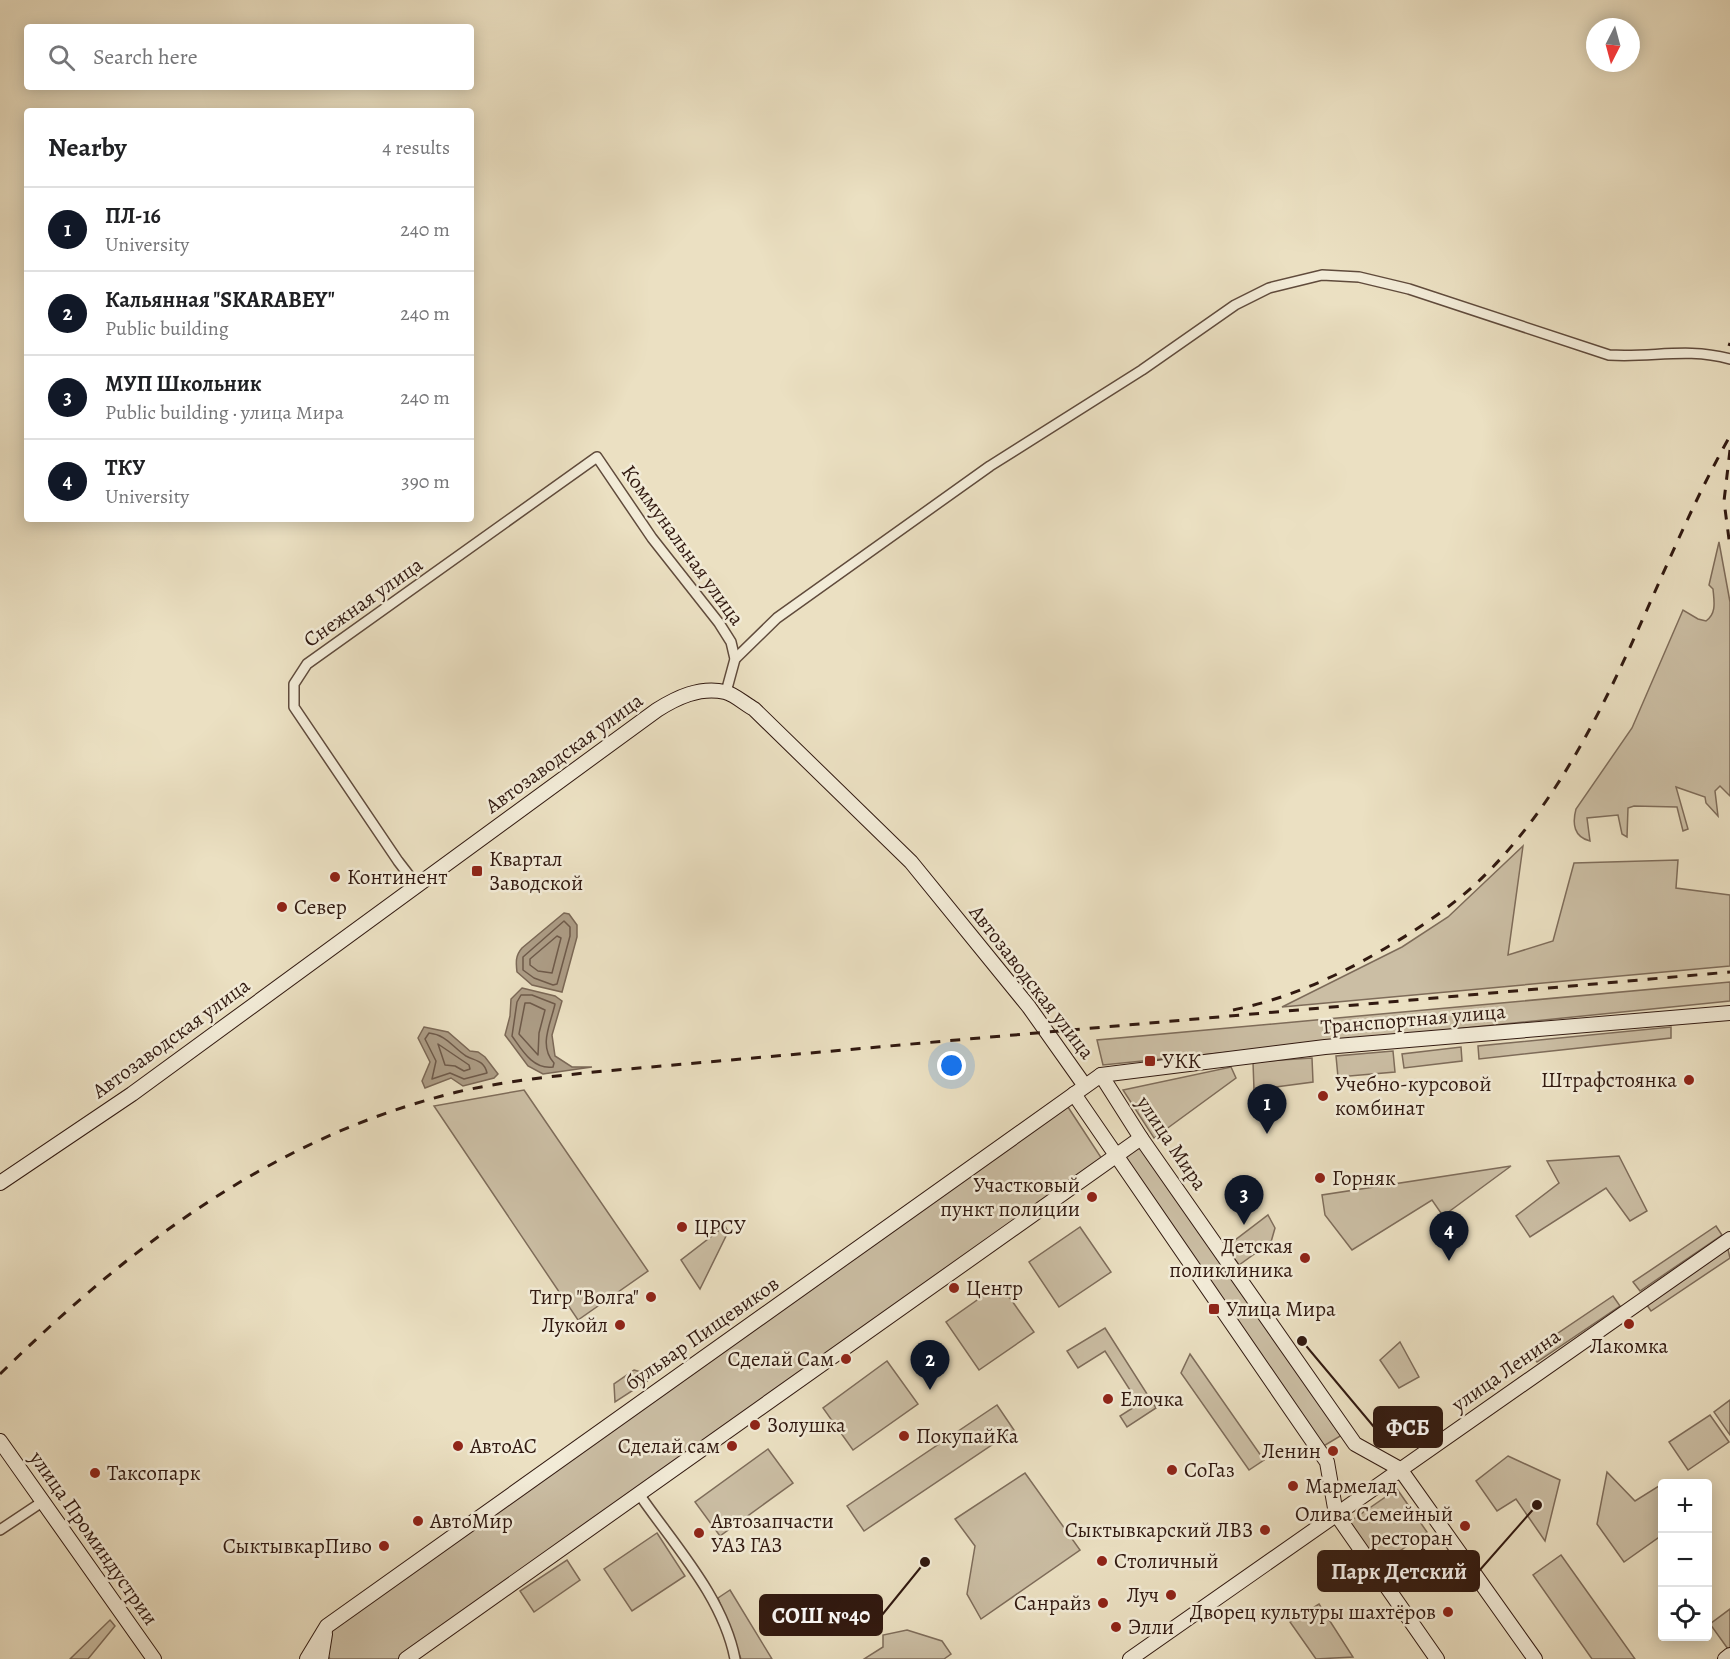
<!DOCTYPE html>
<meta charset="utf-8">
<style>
:root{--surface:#fff;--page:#f6f6f6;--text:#202124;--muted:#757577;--line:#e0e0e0;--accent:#111827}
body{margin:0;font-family:Alegreya,serif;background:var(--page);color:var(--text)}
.controls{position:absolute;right:18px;bottom:18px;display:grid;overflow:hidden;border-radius:6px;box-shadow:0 3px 15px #0003}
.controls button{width:54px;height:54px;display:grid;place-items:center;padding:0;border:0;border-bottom:2px solid var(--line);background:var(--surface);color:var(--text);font:30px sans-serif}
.compass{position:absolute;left:1586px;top:18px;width:54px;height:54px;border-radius:50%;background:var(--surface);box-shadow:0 3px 15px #0003;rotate:186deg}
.you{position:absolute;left:952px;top:1066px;width:21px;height:21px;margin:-15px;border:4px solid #fff;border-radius:50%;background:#1a73e8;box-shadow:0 0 0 9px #1a73e833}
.badge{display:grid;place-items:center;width:39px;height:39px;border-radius:50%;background:var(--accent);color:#fff;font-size:20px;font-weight:700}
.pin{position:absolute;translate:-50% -50px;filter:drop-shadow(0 2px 3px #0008)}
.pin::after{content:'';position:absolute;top:32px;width:21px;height:18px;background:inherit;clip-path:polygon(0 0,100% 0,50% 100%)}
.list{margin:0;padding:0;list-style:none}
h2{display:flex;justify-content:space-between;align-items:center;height:78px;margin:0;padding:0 24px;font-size:26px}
h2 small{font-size:20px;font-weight:400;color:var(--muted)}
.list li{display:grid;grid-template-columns:39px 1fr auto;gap:18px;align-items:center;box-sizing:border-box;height:84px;padding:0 24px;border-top:2px solid var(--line)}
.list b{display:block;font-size:22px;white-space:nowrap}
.list p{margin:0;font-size:20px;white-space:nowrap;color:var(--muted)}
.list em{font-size:20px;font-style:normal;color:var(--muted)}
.icon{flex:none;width:33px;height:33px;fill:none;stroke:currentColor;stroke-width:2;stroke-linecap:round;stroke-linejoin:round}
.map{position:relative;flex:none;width:1730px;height:1659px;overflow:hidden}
.search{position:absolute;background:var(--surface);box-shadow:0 3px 15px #0003;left:24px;top:24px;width:450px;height:66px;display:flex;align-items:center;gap:15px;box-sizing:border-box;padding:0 21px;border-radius:6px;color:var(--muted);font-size:22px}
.panel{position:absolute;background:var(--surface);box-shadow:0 3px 15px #0003;left:24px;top:108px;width:450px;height:414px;border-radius:6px}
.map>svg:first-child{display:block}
.green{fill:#cbbea4;stroke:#7e6c5a;stroke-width:1.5}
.water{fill:#ac9c85;stroke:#7b6856;stroke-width:1.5}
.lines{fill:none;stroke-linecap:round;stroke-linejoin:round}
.shore{stroke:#6e5a4a;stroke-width:1.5}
.street-casing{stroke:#604b3c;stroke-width:12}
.secondary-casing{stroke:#311910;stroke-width:16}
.street{stroke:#f2ebd7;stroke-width:9}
.secondary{stroke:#f2ebd7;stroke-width:14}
.rail{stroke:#311910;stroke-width:3;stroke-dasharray:10 10;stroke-linecap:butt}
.poi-dot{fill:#8f2418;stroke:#f2ebd7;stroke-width:2}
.labels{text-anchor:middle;stroke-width:5;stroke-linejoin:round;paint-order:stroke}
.street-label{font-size:21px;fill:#311910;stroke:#f2ebd7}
.poi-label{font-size:21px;fill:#311910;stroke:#f2ebd7;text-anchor:start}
.leader{fill:none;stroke:#311910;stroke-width:2}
.callout-dot{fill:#311910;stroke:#f2ebd7;stroke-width:2}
.callout{fill:#311910;stroke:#311910;stroke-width:2}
.callout-label{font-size:22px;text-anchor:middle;font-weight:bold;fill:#fff}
</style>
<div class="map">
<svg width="1730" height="1659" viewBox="0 0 1730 1659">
<rect width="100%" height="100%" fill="#ebe0c2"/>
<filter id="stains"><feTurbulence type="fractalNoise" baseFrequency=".00333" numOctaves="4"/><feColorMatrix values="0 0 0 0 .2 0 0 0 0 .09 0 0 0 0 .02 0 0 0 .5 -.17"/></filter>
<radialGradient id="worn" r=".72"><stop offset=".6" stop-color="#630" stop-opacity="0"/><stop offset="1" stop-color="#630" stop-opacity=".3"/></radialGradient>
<g class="green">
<path d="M1719,542L1730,602V796L1720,786L1715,791L1718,816L1706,803L1705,797L1676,787L1688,829L1683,831L1677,807L1634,806L1628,808L1627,837L1622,834L1618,815L1587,818L1590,841C1574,837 1572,824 1576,809L1632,728L1683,610L1698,619L1706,621C1717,613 1714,601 1713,589L1709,585Z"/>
<polygon points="1523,846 1508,955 1553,941 1574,863 1678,860 1676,888 1730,895 1730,966 1282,1007 1402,947 1448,917"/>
<polygon points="1730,982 1730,1001 1103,1065 1097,1040"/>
<polygon points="1671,1027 1671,1038 1479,1059 1478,1046"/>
<polygon points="1461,1047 1462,1061 1404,1068 1402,1054"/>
<polygon points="1393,1051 1395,1072 1338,1077 1336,1056"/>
<polygon points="1312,1058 1313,1082 1254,1090 1253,1062"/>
<polygon points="1231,1067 1236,1078 1154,1138 1123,1090"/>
<polygon points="524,1090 648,1271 578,1320 434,1106"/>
<polygon points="1066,1104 1104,1162 398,1659 330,1659 326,1652 332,1630"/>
<polygon points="1141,1145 1342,1435 1322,1447 1124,1158"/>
<polygon points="1619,1156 1647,1211 1630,1221 1606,1188 1530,1237 1516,1216 1559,1183 1547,1161"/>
<polygon points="1511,1166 1443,1216 1432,1200 1352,1250 1325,1215 1322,1195"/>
<polygon points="1268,1215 1275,1228 1271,1242 1239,1265 1226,1247"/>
<polygon points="725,1226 728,1232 700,1289 681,1260"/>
<polygon points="1716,1226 1722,1235 1640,1291 1633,1282"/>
<polygon points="1080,1227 1111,1272 1059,1307 1029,1262"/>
<polygon points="1727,1245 1730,1258 1651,1311 1644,1301"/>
<polygon points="1000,1284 1034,1332 979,1370 946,1322"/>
<polygon points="1613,1296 1620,1306 1537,1362 1530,1352"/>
<polygon points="1105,1328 1156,1408 1127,1427 1120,1416 1139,1404 1105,1351 1078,1368 1067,1351"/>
<polygon points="1400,1342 1419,1377 1399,1388 1380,1360"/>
<polygon points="1190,1354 1264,1460 1249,1470 1181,1373"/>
<polygon points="887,1361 918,1404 853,1450 823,1408"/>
<polygon points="634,1370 655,1376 615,1402 614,1384"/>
<polygon points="1730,1400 1730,1435 1714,1412"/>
<polygon points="997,1405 1014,1430 864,1531 847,1506"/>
<polygon points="1710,1415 1729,1442 1688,1470 1669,1442"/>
<polygon points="768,1449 793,1483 720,1536 695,1502"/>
<polygon points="1508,1456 1560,1480 1545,1541 1516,1499 1497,1511 1476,1481"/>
<polygon points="1607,1472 1635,1501 1662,1484 1662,1535 1624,1562 1597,1524"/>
<polygon points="1025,1473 1080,1550 981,1619 967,1594 975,1546 955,1519"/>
<polygon points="1397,1489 1427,1532 1378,1566 1348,1523"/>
<polygon points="657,1533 685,1576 632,1611 604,1569"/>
<polygon points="1561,1555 1635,1659 1592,1659 1533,1575"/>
<polygon points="567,1560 580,1580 534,1612 520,1591"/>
<polygon points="730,1590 772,1659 741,1659 718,1598"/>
<polygon points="1319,1604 1353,1657 1316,1659 1290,1622"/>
<polygon points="1730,1609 1730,1648 1728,1649 1710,1624"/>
<polygon points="110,1620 115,1626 88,1659 70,1659"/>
<polygon points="907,1630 942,1641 951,1654 944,1659 864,1659 883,1647 883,1635"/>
</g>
<g class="water">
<path d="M564,913L569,914L577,925V937L562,992L532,985L517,972C516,963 515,956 522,948Z"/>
<polygon points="522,988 555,996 562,1001 552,1035 555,1056 572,1067 592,1067 543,1074 528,1066 505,1035 510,1016 511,999"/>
<polygon points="424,1027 448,1032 470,1051 478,1052 485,1057 498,1074 494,1078 463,1086 451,1078 425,1088 422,1081 430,1062 418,1038"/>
</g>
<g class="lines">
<g class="shore">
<polygon points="564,921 570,927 570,936 557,984 553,985 534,978 523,970 523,957"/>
<polygon points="557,936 561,938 552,973 538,971 530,965 530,959"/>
<path d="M521,995H532L555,1004C551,1023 538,1046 554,1063L553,1067C533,1070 522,1050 512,1036L517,1002Z"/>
<polygon points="525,1003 530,1003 545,1010 539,1033 538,1055 519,1034"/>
<path d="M429,1033C447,1035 452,1047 466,1056C475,1061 484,1060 487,1073L464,1079L450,1073L432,1079L436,1061L425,1039Z"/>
<polygon points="438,1044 469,1065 470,1069 464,1071 455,1066 445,1065"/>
</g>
<g class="street-casing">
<g id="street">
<path d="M735,659L777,618L990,466L1142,370L1235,305L1269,288L1322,275L1359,277L1409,289L1609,355C1653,358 1686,347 1730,359"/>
<polyline points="418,887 398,861 294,707 294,684 307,664 597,457 652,538 719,623 731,642 735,659 726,692"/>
<path d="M639,1494C674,1545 723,1597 735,1659"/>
<polyline points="0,1530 42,1502"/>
</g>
</g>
<g class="secondary-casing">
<g id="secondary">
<polyline points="1101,1075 1141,1138 1355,1444 1400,1469 1535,1659"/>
<polyline points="1074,1094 1327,1462 1336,1514 1437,1659"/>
<path d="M0,1183L132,1094L657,710C676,698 700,686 725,692C734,694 745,704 754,709L911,862L1029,1007L1085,1086"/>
<polyline points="0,1441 154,1659"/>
<polyline points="307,1659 327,1626 1101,1075 1325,1047 1730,1013"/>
<polyline points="321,1659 325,1634"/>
<polyline points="406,1659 1141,1138"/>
<polyline points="1130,1659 1730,1239"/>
<polyline points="1725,1659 1730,1655"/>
</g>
</g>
<use href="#street" class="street"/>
<use href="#secondary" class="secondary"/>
<g class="rail">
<polyline points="1729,346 1730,343"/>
<polyline points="1730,450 1724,501 1730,547"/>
<path d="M1233,1010C1287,999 1336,977 1384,949C1420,928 1456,904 1486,874C1606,753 1648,581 1730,436"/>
<path d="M0,1374C132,1244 274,1137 457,1092C505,1081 555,1076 605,1071L1730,972"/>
</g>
</g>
<g class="poi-dot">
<rect x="471" y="865" width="12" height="12" rx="3"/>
<circle cx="335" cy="877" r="6"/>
<circle cx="282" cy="907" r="6"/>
<rect x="1144" y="1055" width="12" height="12" rx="3"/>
<circle cx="1689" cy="1080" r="6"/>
<circle cx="1323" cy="1096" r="6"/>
<circle cx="1320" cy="1178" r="6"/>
<circle cx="1092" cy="1197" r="6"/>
<circle cx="682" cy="1227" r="6"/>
<circle cx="1305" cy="1258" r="6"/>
<circle cx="954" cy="1288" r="6"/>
<circle cx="651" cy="1297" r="6"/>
<rect x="1208" y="1303" width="12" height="12" rx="3"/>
<circle cx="1629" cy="1324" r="6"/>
<circle cx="620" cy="1325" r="6"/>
<circle cx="846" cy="1359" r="6"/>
<circle cx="1108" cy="1399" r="6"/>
<circle cx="755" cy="1425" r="6"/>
<circle cx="904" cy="1436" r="6"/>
<circle cx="458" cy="1446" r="6"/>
<circle cx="732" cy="1446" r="6"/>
<circle cx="1333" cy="1451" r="6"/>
<circle cx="1172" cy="1470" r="6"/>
<circle cx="95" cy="1473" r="6"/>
<circle cx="1293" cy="1486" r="6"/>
<circle cx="418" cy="1521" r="6"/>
<circle cx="1465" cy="1526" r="6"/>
<circle cx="1265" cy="1530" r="6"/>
<circle cx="699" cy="1533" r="6"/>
<circle cx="384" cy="1546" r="6"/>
<circle cx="1102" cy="1561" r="6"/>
<circle cx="1171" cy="1595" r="6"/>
<circle cx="1103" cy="1603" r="6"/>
<circle cx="1448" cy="1612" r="6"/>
<circle cx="1116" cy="1627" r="6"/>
</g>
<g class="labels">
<g class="street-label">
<text transform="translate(683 545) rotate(54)" y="7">Коммунальная улица</text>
<text transform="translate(363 602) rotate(-35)" y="7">Снежная улица</text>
<text transform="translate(564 753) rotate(-36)" y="7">Автозаводская улица</text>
<text transform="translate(1032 982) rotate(52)" y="7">Автозаводская улица</text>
<text transform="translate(1413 1019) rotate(-5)" y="7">Транспортная улица</text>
<text transform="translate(171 1038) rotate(-36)" y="7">Автозаводская улица</text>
<text transform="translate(1172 1143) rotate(56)" y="7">улица Мира</text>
<text transform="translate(702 1333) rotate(-35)" y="7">бульвар Пищевиков</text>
<text transform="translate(1506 1370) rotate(-35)" y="7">улица Ленина</text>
<text transform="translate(94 1538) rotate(55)" y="7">улица Проминдустрии</text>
</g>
<g class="poi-label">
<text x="489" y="866">Квартал<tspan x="489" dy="24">Заводской</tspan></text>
<text x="347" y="884">Континент</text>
<text x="294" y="914">Север</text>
<text x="1162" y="1068">УКК</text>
<text x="1677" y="1087" text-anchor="end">Штрафстоянка</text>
<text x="1335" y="1091">Учебно-курсовой<tspan x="1335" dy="24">комбинат</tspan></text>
<text x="1332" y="1185">Горняк</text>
<text x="1080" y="1192" text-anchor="end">Участковый<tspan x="1080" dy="24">пункт полиции</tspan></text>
<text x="694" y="1234">ЦРСУ</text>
<text x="1293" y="1253" text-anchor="end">Детская<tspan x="1293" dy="24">поликлиника</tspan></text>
<text x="966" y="1295">Центр</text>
<text x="639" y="1304" text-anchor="end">Тигр "Волга"</text>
<text x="1226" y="1316">Улица Мира</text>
<text x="608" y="1332" text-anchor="end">Лукойл</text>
<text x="1629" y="1353" text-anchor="middle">Лакомка</text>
<text x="834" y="1366" text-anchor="end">Сделай Сам</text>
<text x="1120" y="1406">Елочка</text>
<text x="767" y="1432">Золушка</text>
<text x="916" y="1443">ПокупайКа</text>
<text x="470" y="1453">АвтоАС</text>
<text x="720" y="1453" text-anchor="end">Сделай сам</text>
<text x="1321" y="1458" text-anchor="end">Ленин</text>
<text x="1184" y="1477">СоГаз</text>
<text x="107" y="1480">Таксопарк</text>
<text x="1305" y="1493">Мармелад</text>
<text x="1453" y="1521" text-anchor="end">Олива Семейный<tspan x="1453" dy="24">ресторан</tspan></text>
<text x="430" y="1528">АвтоМир</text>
<text x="711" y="1528">Автозапчасти<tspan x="711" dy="24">УАЗ ГАЗ</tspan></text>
<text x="1253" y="1537" text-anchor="end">Сыктывкарский ЛВЗ</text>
<text x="372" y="1553" text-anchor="end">СыктывкарПиво</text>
<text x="1114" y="1568">Столичный</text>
<text x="1159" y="1602" text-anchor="end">Луч</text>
<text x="1091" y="1610" text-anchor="end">Санрайз</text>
<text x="1436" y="1619" text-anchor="end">Дворец культуры шахтёров</text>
<text x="1128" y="1634">Элли</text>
</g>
</g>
<path class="leader" d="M1302 1341L1374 1427M1537 1505L1479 1571M925 1562L882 1615"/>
<g class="callout-dot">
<circle cx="1302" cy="1341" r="6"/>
<circle cx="1537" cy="1505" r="6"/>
<circle cx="925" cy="1562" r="6"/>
</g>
<g class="callout">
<rect x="1374" y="1407" width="68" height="40" rx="6"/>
<rect x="1318" y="1551" width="161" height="40" rx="6"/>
<rect x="760" y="1595" width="122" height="40" rx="6"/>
</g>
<g class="callout-label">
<text x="1408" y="1435">ФСБ</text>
<text x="1399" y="1579">Парк Детский</text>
<text x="821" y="1623">СОШ №40</text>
</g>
<rect width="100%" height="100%" filter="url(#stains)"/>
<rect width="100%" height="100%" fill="url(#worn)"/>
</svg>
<div class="controls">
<button>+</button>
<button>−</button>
<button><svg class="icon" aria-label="locate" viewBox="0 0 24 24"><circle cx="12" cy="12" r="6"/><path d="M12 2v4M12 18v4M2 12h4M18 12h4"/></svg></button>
</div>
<svg class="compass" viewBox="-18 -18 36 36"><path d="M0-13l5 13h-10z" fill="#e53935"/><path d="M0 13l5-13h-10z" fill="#757577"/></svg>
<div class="you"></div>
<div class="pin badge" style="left:1267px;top:1134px">1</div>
<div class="pin badge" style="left:930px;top:1390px">2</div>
<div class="pin badge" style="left:1244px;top:1225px">3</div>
<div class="pin badge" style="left:1449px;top:1261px">4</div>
<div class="search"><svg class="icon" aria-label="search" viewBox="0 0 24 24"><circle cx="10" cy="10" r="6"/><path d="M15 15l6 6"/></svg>Search here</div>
<section class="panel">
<h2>Nearby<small>4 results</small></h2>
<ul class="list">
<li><span class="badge">1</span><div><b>ПЛ-16</b><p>University</p></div><em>240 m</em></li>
<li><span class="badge">2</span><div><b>Кальянная &quot;SKARABEY&quot;</b><p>Public building</p></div><em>240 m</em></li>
<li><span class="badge">3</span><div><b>МУП Школьник</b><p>Public building · улица Мира</p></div><em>240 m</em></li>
<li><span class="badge">4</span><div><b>ТКУ</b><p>University</p></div><em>390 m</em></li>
</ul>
</section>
</div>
